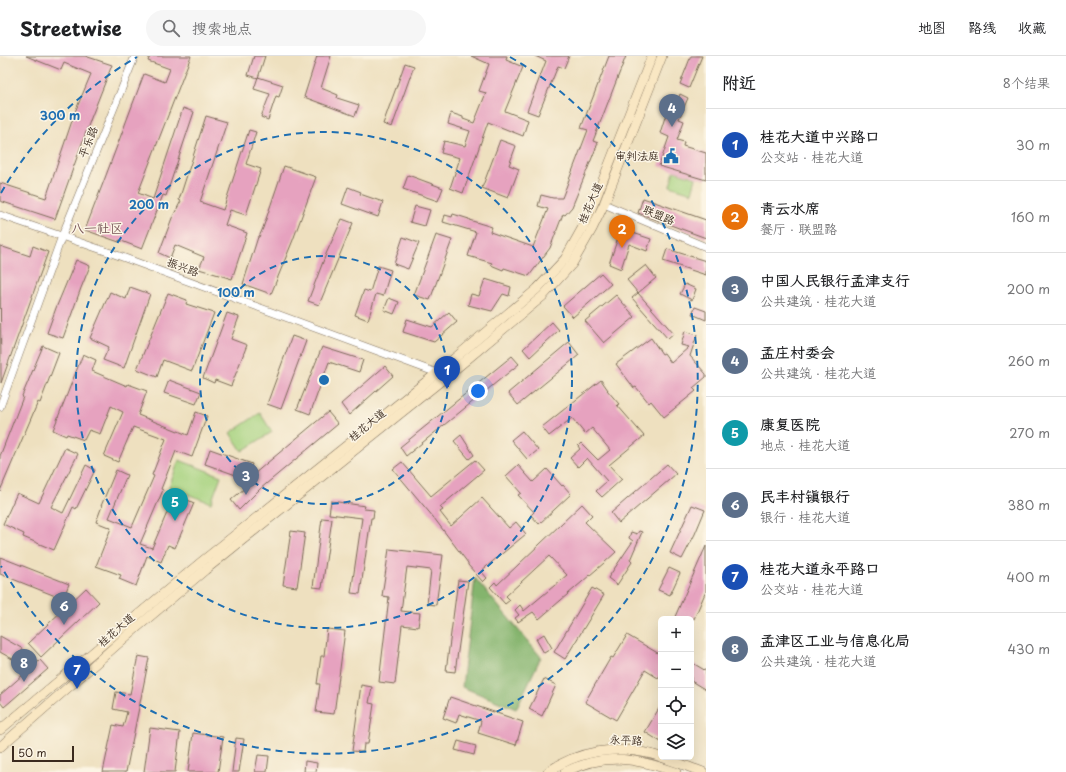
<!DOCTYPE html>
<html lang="zh">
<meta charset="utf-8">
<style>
:root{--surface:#fff;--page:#f6f6f6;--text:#202124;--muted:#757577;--line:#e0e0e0;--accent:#111827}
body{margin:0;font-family:"Playpen Sans","LXGW WenKai TC",sans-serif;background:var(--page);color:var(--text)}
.controls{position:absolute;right:12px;bottom:12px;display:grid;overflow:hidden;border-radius:6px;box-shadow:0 4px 16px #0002}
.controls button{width:36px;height:36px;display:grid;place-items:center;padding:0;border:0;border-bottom:1px solid var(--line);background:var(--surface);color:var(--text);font:20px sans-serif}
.scale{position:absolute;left:12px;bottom:10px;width:62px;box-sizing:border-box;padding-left:4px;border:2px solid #3b2a1e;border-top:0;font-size:11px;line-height:14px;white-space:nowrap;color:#3b2a1e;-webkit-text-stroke:3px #fcf5e5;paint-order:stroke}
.you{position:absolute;left:478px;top:335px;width:14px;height:14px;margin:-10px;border:3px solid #fff;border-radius:50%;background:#1a73e8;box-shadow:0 0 0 6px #1a73e833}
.badge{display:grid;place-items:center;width:26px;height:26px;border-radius:50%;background:var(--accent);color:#fff;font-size:13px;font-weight:700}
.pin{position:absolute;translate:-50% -33px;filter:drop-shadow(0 1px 2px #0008)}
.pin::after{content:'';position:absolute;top:21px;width:14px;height:12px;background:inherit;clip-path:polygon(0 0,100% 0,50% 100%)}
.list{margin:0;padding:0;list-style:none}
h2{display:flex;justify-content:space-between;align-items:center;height:52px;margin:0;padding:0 16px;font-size:17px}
h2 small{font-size:13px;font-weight:400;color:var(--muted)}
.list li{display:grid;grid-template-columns:26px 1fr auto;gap:12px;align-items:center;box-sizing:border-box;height:72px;padding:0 16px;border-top:1px solid var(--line)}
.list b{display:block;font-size:15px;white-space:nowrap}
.list p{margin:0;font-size:13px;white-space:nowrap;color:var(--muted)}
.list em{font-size:13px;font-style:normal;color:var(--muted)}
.icon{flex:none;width:22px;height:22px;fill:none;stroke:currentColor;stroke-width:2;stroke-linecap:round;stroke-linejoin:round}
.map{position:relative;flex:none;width:706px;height:716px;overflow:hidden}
header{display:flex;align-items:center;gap:24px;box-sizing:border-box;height:56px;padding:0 20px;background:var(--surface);border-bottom:1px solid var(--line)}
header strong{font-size:19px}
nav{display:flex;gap:22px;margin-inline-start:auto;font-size:14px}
.search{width:280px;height:36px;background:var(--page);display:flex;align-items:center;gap:10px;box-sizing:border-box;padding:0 14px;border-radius:22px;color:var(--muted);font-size:15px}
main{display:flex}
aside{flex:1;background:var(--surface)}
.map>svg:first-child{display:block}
.green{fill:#a6d27e;stroke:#707e4e}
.forest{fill:#84b46d;stroke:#606f46}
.building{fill:#e6a2bf}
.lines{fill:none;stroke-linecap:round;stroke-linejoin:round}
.minor-casing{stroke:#7a6a56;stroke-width:8}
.secondary-casing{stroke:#7a6a56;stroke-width:10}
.minor{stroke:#fff;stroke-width:7}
.secondary{stroke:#f9e7c3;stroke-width:9}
.ring{fill:none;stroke:#1f6fb2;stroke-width:2;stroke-dasharray:7 5}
.labels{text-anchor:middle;stroke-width:3;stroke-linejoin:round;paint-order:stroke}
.street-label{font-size:11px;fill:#3b2a1e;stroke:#fcf5e5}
.poi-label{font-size:11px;fill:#3b2a1e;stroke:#fcf5e5;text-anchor:end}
.quarter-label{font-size:13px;fill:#775456;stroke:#fcf5e5}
.centre{fill:#1f6fb2;stroke:#fcf5e5;stroke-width:2}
.ring-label{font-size:12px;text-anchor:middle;font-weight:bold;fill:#1f6fb2;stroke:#fcf5e5;stroke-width:3;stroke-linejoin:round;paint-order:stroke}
</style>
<header>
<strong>Streetwise</strong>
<div class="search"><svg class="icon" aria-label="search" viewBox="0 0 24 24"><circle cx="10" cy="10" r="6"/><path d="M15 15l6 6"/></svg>搜索地点</div>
<nav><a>地图</a><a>路线</a><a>收藏</a></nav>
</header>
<main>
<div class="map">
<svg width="706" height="716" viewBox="0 0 706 716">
<rect width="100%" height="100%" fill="#fcf5e5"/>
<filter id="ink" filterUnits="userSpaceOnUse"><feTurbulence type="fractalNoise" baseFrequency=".025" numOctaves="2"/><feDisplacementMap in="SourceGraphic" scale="8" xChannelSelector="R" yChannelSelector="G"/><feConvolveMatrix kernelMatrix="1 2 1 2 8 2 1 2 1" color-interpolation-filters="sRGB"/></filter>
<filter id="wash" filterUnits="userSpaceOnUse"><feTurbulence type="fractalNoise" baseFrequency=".012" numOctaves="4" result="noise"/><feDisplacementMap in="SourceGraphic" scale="16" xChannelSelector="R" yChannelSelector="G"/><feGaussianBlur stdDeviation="0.9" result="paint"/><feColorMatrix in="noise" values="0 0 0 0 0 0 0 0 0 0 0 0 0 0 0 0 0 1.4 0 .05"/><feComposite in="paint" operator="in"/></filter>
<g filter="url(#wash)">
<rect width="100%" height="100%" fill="#eee0bf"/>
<g class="green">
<polygon points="674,115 696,122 692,137 670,130"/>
<polygon points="260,357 272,376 242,395 230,377"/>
<polygon points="179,404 221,420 211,447 169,431"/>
</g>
<polygon class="forest" points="475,522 541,601 516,653 462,631"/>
<g id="blocks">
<g class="building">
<polygon points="26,0 85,0 112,9 91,62 55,163 0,145 0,127 46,142 75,56 91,18 64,7 61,14"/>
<polygon points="150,0 191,0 138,137 153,143 183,52 194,56 166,140 163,139 142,193 119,184 119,186 85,174 105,122 144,18 165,26 170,13 148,5"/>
<polygon points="254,0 265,0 258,22 248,19"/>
<polygon points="317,0 331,0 321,32 338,39 337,42 359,49 355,60 304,41"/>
<polygon points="471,0 507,0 506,4 523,11 505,55 528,64 523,80 488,66 463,137 450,132 460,102 441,97 444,85 465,90 470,75 448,68 451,57 463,61 463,63 474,67 486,37 479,35 489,8"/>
<polygon points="535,0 569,0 564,12 558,10 538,59 527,55 546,5"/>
<polygon points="609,0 626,0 593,85 598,87 572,151 565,159 563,158 550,192 529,220 504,212 503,214 491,209 492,207 468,200 476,176 443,166 445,159 452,161 453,158 469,163 469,164 492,171 490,176 533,191 548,153 538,150 541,139 553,142 562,142 588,74 581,72"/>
<polygon points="691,0 702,0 689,32 680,28"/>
<polygon points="405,7 414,10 392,71 383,68"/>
<polygon points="258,21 283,29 279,41 276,40 268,64 261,61 270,38 254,33"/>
<polygon points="680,38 688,42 679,63 684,65 677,84 684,86 683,90 706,97 706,124 659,110 669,81 660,77 666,58 671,60"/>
<polygon points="206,60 227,66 200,146 223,154 249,74 256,76 246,108 261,113 246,159 230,154 225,169 247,177 232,223 199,213 204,201 175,189 170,202 159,197 172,162 181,145 179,144"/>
<polygon points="500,84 516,90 509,109 519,113 508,142 482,132"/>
<polygon points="284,110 316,121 293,184 271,238 243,228 258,181 259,181 263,172"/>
<polygon points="408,119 443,132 438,145 403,133"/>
<polygon points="348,131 361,136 360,138 383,146 378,161 342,148"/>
<polygon points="643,142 706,164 706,182 638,157"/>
<polygon points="415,150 430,154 425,170 410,166"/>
<polygon points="342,163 353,167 319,249 308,245 326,198"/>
<polygon points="621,173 651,183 647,195 629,188 621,213 609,208"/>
<polygon points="436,179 452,184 430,244 414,239"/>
<polygon points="403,181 419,187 408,213 394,208"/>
<polygon points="0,190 30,200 33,190 48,196 1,327"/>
<polygon points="667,193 706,205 706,219 663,205"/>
<polygon points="76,204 90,210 81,232 63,282 47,277 56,252"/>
<polygon points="646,209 656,222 638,237 627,224"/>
<polygon points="378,210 391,214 383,240 376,238 368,264 355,259 364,234 370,236"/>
<polygon points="601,217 611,228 573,261 563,250"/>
<polygon points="485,223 511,231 509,240 503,238 492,255 468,249 471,238 479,240"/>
<polygon points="685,228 696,233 692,244 680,238"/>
<polygon points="130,231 150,238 124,312 103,304 109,291 90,282 110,236 126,243"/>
<polygon points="168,237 187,244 186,248 214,257 192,315 163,304 157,321 137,313"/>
<polygon points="638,237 674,278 668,283 632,242"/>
<polygon points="616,239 635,261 604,287 585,265"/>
<polygon points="389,242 399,246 394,258 384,254"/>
<polygon points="695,251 706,255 706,264 692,258"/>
<polygon points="449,256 457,266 434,286 403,276 407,263 432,271"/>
<polygon points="227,257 239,261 231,283 247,289 231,330 215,324 214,327 203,322"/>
<polygon points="552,266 559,274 530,301 523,293"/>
<polygon points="685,275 697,279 690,300 706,318 706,321 693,332 696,335 664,361 651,345 649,347 636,331 634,332 616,308 651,282 662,298 664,297 671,307 689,291 681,289"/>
<polygon points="292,280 306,285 281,353 267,348"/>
<polygon points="569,286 579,299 518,349 508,337"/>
<polygon points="43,290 59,297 40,347 38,346 0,435 0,400 23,341 22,340"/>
<polygon points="322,291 363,304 359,316 329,306 310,358 297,353"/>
<polygon points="83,298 96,304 92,315 127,330 128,328 147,335 138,359 188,379 196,356 207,360 192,401 176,395 161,433 163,434 140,488 152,492 175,438 194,447 175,492 168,489 161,506 147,500 136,530 119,523 121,519 96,510 111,472 96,466 102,450 101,450 116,414 127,419 109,462 132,471 154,420 152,419 166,383 133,371 118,406 104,400 123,356 111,350 100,378 89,374 84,384 67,378 66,380 53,374"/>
<polygon points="512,300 519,308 406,400 400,391"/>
<polygon points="385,310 393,320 349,359 341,348"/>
<polygon points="169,324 201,336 196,348 164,337"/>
<polygon points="601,324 608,334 607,334 619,348 617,349 644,380 609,409 622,423 602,441 596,435 607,425 587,402 578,411 570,402 580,393 578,390 581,387 598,404 610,394 592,372 585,378 572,362 549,380 542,371"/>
<polygon points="328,356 338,368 260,433 239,454 231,444 253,425 248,423"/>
<polygon points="522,375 538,394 527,403 511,384"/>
<polygon points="461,379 474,399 469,403 454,385"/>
<polygon points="65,392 78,398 51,451 63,457 86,409 95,414 76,453 73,451 54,494 23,481 24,478 3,468 17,437 39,447"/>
<polygon points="210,393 252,408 247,423 205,408"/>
<polygon points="475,404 484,414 440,451 443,454 440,456 451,470 482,442 509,472 516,466 526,478 481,515 487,522 483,526 468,509 468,507 434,462 393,413 402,406 431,440"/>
<polygon points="667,408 676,418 619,467 611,457"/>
<polygon points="518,409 533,426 547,413 562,430 563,429 571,438 539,468 531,459 534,456 518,439 521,437 506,420"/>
<polygon points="331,445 365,450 364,453 374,454 373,462 371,462 360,538 351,537 362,462 329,458"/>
<polygon points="582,448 592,459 585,466 616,496 604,507 539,563 533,556 518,566 515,562 519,559 515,554 520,549 524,555 567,519 549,500 506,540 510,544 505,548 490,531 495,526 497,529"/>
<polygon points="692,449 705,454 695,478 682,503 670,497"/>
<polygon points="322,462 332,463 322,532 313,531"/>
<polygon points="291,475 305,477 297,531 283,529"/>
<polygon points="639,475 642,476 630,504 632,506 617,529 608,522 633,485 629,482 631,476 637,478"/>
<polygon points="706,490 706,535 694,563 674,563"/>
<polygon points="389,493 443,499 436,549 427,548 431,514 407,511 401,555 420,557 418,571 402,569 395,628 379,626 389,541 382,540"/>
<polygon points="0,501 69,528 63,543 0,518"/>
<polygon points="669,512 680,517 670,539 658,534"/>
<polygon points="458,524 468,525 455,616 446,615"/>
<polygon points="86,532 99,546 41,601 28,587"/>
<polygon points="592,532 604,539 565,603 554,596"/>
<polygon points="327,573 345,575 334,658 316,656 320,628 317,628 321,600 324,600"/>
<polygon points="544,578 552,592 544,597 536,583"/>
<polygon points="627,579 661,599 661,618 658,622 645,614 616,664 585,646 611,601 613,602"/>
<polygon points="0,580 23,593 16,605 0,596"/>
<polygon points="138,600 149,602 126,716 103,716 113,669 123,671 127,656 113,653 116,636 130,638"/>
<polygon points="40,604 48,613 4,651 0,646 0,639"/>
<polygon points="691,606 706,615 706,634 691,625"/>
<polygon points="544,623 556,629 542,660 529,653"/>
<polygon points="361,629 372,631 369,647 374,648 368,688 364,688 363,696 352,695"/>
<polygon points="450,641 523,666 516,689 478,677 481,665 459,658 456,667 443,662"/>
<polygon points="661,649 661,686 645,676"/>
<polygon points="150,672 180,676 175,716 144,716"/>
<polygon points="193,677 223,681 218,716 188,716"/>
<polygon points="236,682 244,683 239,716 232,716"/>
<polygon points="458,685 476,690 474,699 455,694"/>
<polygon points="258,699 269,700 267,716 255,716"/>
<polygon points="305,705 317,707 316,716 304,716"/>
</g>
</g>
</g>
<g filter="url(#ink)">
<use href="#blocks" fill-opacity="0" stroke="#7a6a56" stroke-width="1"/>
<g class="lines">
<g class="minor-casing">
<g id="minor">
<polyline points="604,148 706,191"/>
<polyline points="0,159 114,198 440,318"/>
<polyline points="0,351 62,180 135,0"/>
</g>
</g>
<g class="secondary-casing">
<g id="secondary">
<polyline points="0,674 200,507 437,317 537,233 565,203 584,169 595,144 652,0"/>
<polyline points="0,691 128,579 205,514 447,320 543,240 572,208 592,173 604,148 662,0"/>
<path d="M548,716C577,695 616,689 651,698C668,703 686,710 703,716"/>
<path d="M565,716C605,696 635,702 676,716"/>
</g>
</g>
<use href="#minor" class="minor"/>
<use href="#secondary" class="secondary"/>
</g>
</g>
<g class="ring">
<circle cx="324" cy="324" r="124"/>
<circle cx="324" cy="324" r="248"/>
<path d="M1 137A373 373 0 0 1 137 1M510 1A373 373 0 1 1 1 510"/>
</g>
<defs>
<g id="civic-bare" transform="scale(1.2)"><path d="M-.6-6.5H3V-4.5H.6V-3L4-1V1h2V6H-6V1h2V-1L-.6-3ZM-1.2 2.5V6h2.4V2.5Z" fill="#1f6fb2" stroke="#fcf5e5" stroke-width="2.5" paint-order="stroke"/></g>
</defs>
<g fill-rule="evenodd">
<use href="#civic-bare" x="671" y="100"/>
</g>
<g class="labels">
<g class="street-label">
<text transform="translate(88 86) rotate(-68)" y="4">平乐路</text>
<text transform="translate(590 147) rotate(-66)" y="4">桂花大道</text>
<text transform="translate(659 159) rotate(23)" y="4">联盟路</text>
<text transform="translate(183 211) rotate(20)" y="4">振兴路</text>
<text transform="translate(367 369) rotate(-39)" y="4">桂花大道</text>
<text transform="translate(116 574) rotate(-41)" y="4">桂花大道</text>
<text transform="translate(626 684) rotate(3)" y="4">永平路</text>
</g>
<g class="poi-label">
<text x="659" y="104">审判法庭</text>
</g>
<g class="quarter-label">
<text x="97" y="177">八一社区</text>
</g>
</g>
<circle cx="324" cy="324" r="6" class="centre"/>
<g class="ring-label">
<text x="60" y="64">300 m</text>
<text x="149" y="153">200 m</text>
<text x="236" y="241">100 m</text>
</g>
</svg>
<div class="controls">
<button>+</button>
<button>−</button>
<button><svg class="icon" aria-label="locate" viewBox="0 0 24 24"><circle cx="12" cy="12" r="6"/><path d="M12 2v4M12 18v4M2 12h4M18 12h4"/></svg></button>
<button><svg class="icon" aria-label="layers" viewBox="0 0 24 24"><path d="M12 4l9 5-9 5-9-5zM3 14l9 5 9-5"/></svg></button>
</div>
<div class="scale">50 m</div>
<div class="you"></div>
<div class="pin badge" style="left:447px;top:333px;background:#1a4fb4">1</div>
<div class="pin badge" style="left:622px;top:192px;background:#e8710a">2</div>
<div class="pin badge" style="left:246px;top:439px;background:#5c6f8a">3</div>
<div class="pin badge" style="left:672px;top:71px;background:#5c6f8a">4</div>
<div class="pin badge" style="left:175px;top:465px;background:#0f9aa8">5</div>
<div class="pin badge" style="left:64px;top:569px;background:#5c6f8a">6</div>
<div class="pin badge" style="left:77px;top:633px;background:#1a4fb4">7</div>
<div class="pin badge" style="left:24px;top:626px;background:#5c6f8a">8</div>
</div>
<aside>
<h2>附近<small>8个结果</small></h2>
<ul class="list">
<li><span class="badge" style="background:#1a4fb4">1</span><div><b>桂花大道中兴路口</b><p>公交站 · 桂花大道</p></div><em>30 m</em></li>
<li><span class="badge" style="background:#e8710a">2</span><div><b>青云水席</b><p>餐厅 · 联盟路</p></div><em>160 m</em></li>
<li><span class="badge" style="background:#5c6f8a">3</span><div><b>中国人民银行孟津支行</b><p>公共建筑 · 桂花大道</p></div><em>200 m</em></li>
<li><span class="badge" style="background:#5c6f8a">4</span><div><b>孟庄村委会</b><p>公共建筑 · 桂花大道</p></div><em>260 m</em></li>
<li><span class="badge" style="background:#0f9aa8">5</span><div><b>康复医院</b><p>地点 · 桂花大道</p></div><em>270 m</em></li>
<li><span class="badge" style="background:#5c6f8a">6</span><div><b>民丰村镇银行</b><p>银行 · 桂花大道</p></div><em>380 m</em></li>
<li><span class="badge" style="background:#1a4fb4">7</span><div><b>桂花大道永平路口</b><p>公交站 · 桂花大道</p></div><em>400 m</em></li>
<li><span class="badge" style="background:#5c6f8a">8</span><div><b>孟津区工业与信息化局</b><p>公共建筑 · 桂花大道</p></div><em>430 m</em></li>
</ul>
</aside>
</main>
